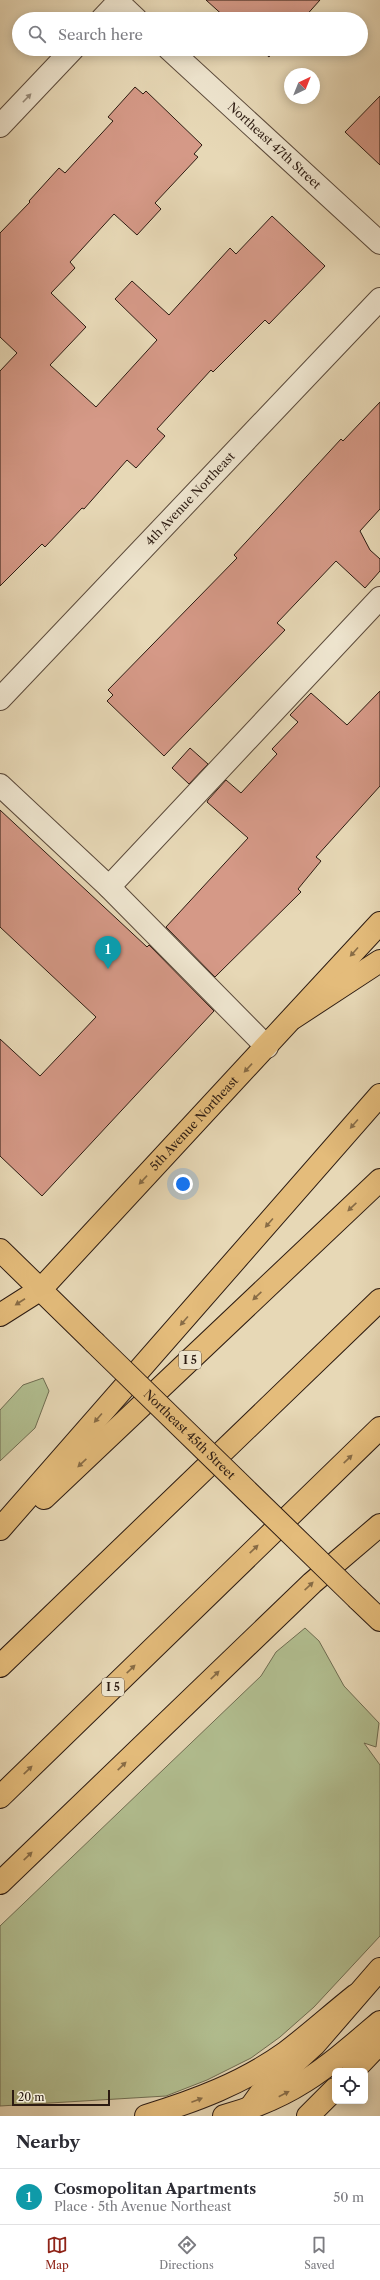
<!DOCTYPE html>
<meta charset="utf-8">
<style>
:root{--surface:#fff;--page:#f7f7f7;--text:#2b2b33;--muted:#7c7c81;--line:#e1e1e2;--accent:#8f2418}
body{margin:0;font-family:"Libre Caslon Text",serif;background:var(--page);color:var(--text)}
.controls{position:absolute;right:12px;bottom:12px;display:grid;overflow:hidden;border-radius:6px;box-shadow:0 2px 10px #0003}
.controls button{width:36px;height:36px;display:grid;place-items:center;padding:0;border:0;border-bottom:1px solid var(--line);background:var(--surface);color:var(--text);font:20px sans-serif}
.compass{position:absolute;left:284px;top:68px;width:36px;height:36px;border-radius:50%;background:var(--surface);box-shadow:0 2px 10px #0003;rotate:43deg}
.scale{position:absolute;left:12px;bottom:10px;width:98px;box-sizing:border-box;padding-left:4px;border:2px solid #2c1b12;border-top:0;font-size:11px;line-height:14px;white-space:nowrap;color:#2c1b12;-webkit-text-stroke:3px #efe6d0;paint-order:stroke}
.you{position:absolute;left:183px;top:1184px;width:14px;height:14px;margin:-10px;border:3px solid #fff;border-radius:50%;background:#1a73e8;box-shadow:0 0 0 6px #1a73e833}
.badge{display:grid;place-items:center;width:26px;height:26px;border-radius:50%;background:var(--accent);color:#fff;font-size:13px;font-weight:700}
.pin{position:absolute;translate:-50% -33px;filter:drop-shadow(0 1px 2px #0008)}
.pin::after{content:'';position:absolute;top:21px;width:14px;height:12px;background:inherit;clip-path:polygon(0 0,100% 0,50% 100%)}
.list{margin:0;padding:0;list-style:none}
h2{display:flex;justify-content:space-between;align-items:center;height:52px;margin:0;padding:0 16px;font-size:17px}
h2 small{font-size:13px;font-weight:400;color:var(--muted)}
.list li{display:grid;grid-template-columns:26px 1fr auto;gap:12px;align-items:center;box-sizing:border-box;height:56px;padding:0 16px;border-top:1px solid var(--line)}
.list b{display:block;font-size:15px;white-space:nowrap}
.list p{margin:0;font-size:13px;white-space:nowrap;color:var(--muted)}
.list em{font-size:13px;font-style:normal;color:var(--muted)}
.icon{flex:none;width:22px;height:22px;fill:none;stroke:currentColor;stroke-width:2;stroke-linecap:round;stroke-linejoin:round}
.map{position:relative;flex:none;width:380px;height:2116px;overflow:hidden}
.search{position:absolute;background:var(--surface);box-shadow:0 2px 10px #0003;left:12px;right:12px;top:12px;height:44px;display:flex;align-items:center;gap:10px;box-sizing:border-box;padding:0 14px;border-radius:22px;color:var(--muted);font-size:15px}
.sheet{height:108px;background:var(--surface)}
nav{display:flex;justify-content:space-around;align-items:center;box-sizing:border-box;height:56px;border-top:1px solid var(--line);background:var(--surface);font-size:11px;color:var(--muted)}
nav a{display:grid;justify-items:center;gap:2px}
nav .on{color:var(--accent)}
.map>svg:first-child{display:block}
.green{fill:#b2bf91;stroke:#6f6d52}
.building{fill:#d59987;stroke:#2c1b12}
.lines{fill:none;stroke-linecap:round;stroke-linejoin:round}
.minor-casing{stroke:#5b4a3b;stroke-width:24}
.major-casing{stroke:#2c1b12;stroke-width:24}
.highway-casing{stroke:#2c1b12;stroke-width:24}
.minor{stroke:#efe6d0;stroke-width:22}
.major{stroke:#e4bc7b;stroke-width:22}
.highway{stroke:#e4bc7b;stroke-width:22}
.major-bridge-casing{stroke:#2c1b12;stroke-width:24;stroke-linecap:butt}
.major-bridge{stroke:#e4bc7b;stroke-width:22}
.oneway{fill:#978b7a}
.oneway2{fill:#886c46}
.labels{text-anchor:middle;stroke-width:3;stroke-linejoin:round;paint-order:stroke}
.shield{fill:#efe6d0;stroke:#66584b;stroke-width:1}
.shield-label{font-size:11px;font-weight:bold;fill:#2c1b12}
.street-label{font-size:12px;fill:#2c1b12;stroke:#efe6d0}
</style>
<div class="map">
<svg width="380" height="2116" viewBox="0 0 380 2116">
<rect width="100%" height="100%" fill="#e7d8b6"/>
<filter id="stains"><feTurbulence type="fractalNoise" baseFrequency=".005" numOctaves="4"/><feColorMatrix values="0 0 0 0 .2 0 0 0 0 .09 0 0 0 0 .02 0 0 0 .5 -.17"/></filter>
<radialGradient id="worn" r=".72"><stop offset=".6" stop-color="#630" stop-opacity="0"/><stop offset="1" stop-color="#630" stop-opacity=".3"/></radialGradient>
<g class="green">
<polygon points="43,1378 49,1391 35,1428 0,1461 0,1410 23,1385"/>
<polygon points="305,1628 319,1641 344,1686 379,1723 376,1747 364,1743 380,1765 380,1936 314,2007 280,2037 251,2058 207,2080 166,2096 0,2106 0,1926 261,1676 276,1652"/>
</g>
<g class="building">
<polygon points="206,0 320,0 303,19 227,19"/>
<polygon points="260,49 275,49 269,57"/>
<polygon points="135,87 143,94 146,91 202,145 194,154 198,157 155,203 161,209 137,235 114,214 70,262 75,268 51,293 86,327 50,365 96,407 157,340 115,299 132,281 169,315 230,248 236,254 272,216 325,266 269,324 265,320 213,372 211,370 157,429 165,436 136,468 127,460 84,509 82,508 45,547 42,544 0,586 0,371 17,353 0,337 0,233 30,202 29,201 59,168 65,173 113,121 108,117"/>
<polygon points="380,96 380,165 345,132"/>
<polygon points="380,402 380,509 360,531 370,550 380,559 380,571 365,588 336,561 277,623 285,630 164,756 107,701 113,695 108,690 237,558 234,555 272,514 341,439 343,441"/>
<polygon points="380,691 380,786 316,857 321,861 298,889 301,892 215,977 166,927 248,838 207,802 208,800 226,780 241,793 277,754 272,749 298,722 290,715 311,693 347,725"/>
<polygon points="190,748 208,764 189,784 172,768"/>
<polygon points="0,810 147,947 149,945 214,1011 42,1196 0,1156 0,1039 40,1076 96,1017 0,927"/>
</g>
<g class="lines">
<g class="minor-casing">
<g id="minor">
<polyline points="116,0 136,19"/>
<polyline points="102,19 120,0"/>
<path id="s1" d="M169,49L380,243"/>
<polyline points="0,126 73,49"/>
<path id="s2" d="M0,699L380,299"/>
<polyline points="0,785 109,887 267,1047"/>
<polyline points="109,887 380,598"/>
</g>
</g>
<g class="major-casing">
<g id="major">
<polyline points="0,1250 94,1342"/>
<path id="s3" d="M0,1315L41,1289L380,923"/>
<polyline points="358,1599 380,1620"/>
<polyline points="353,2071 380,2043"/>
<polyline points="245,2115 260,2094 315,2044 380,1969"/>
<polyline points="308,2116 335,2089"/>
</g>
</g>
<g class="highway-casing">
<g id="highway">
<polyline points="293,1018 380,961"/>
<polyline points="44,1498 380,1180"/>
<polyline points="0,1529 380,1095"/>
<polyline points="0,1666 380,1300"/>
<polyline points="0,1797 380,1428"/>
<polyline points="0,1883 312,1583 380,1525"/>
<path d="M146,2116C195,2101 243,2083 285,2053C309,2035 332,2014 356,1995"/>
<path d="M224,2116C294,2097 326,2068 380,2022"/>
</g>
</g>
<use href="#minor" class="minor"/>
<use href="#major" class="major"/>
<use href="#highway" class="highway"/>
<g class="major-bridge-casing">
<g id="major-bridge">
<path id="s4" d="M94,1342L358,1599"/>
</g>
</g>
<use href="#major-bridge" class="major-bridge"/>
</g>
<defs><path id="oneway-solid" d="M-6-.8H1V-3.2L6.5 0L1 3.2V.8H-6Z"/></defs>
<use class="oneway" href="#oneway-solid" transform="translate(27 98) rotate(-46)"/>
<g class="oneway2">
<use href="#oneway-solid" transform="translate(354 952) rotate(132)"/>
<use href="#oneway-solid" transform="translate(248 1068) rotate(133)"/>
<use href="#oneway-solid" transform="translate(354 1124) rotate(131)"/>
<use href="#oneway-solid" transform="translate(143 1180) rotate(133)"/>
<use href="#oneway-solid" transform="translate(352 1207) rotate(137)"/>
<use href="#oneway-solid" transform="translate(269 1223) rotate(131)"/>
<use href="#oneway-solid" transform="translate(257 1296) rotate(137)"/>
<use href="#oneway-solid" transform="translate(20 1302) rotate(147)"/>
<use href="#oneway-solid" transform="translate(184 1321) rotate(131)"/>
<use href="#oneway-solid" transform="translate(98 1418) rotate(131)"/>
<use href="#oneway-solid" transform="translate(348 1459) rotate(-44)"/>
<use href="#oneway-solid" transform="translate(82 1463) rotate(137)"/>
<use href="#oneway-solid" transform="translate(254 1549) rotate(-44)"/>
<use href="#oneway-solid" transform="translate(309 1586) rotate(-43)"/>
<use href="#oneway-solid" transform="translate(131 1669) rotate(-44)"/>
<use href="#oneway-solid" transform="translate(215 1675) rotate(-44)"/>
<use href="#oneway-solid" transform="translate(122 1766) rotate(-44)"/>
<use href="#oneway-solid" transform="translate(28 1770) rotate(-44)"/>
<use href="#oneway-solid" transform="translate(28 1856) rotate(-44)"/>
<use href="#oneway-solid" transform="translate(284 2094) rotate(-28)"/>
<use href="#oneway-solid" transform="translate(197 2100) rotate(-21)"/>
</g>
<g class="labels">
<g class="shield">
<rect x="179" y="1351" width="22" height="18" rx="3"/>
<rect x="102" y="1678" width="22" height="18" rx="3"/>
</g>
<g class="shield-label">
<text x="190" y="1364">I 5</text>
<text x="113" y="1691">I 5</text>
</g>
<g class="street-label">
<text dy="4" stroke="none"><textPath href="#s1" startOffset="143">Northeast 47th Street</textPath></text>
<text dy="4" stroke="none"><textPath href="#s2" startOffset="276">4th Avenue Northeast</textPath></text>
<text dy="4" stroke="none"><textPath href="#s3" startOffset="274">5th Avenue Northeast</textPath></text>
<text dy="4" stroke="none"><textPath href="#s4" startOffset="133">Northeast 45th Street</textPath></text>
</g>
</g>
<rect width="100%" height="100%" filter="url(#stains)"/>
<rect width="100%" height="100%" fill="url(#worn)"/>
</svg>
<div class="controls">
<button><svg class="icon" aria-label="locate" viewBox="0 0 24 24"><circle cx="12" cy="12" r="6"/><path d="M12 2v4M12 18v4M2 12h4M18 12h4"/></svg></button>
</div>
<svg class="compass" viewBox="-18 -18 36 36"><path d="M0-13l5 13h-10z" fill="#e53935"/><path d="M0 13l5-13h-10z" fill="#7c7c81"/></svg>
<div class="scale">20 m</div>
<div class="you"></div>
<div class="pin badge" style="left:108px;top:969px;background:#0f9aa8">1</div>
<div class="search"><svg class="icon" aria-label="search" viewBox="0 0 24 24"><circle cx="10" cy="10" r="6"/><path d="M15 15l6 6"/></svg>Search here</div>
</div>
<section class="sheet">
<h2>Nearby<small></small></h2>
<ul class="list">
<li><span class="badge" style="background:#0f9aa8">1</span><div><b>Cosmopolitan Apartments</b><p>Place · 5th Avenue Northeast</p></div><em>50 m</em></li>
</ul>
</section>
<nav>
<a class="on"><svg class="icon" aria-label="map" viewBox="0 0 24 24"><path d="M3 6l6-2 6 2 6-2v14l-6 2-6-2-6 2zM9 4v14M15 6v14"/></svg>Map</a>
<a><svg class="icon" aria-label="directions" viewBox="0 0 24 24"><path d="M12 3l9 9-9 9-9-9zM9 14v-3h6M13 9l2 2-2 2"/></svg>Directions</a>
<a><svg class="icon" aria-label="saved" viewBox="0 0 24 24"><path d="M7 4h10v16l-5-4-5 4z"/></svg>Saved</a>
</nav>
